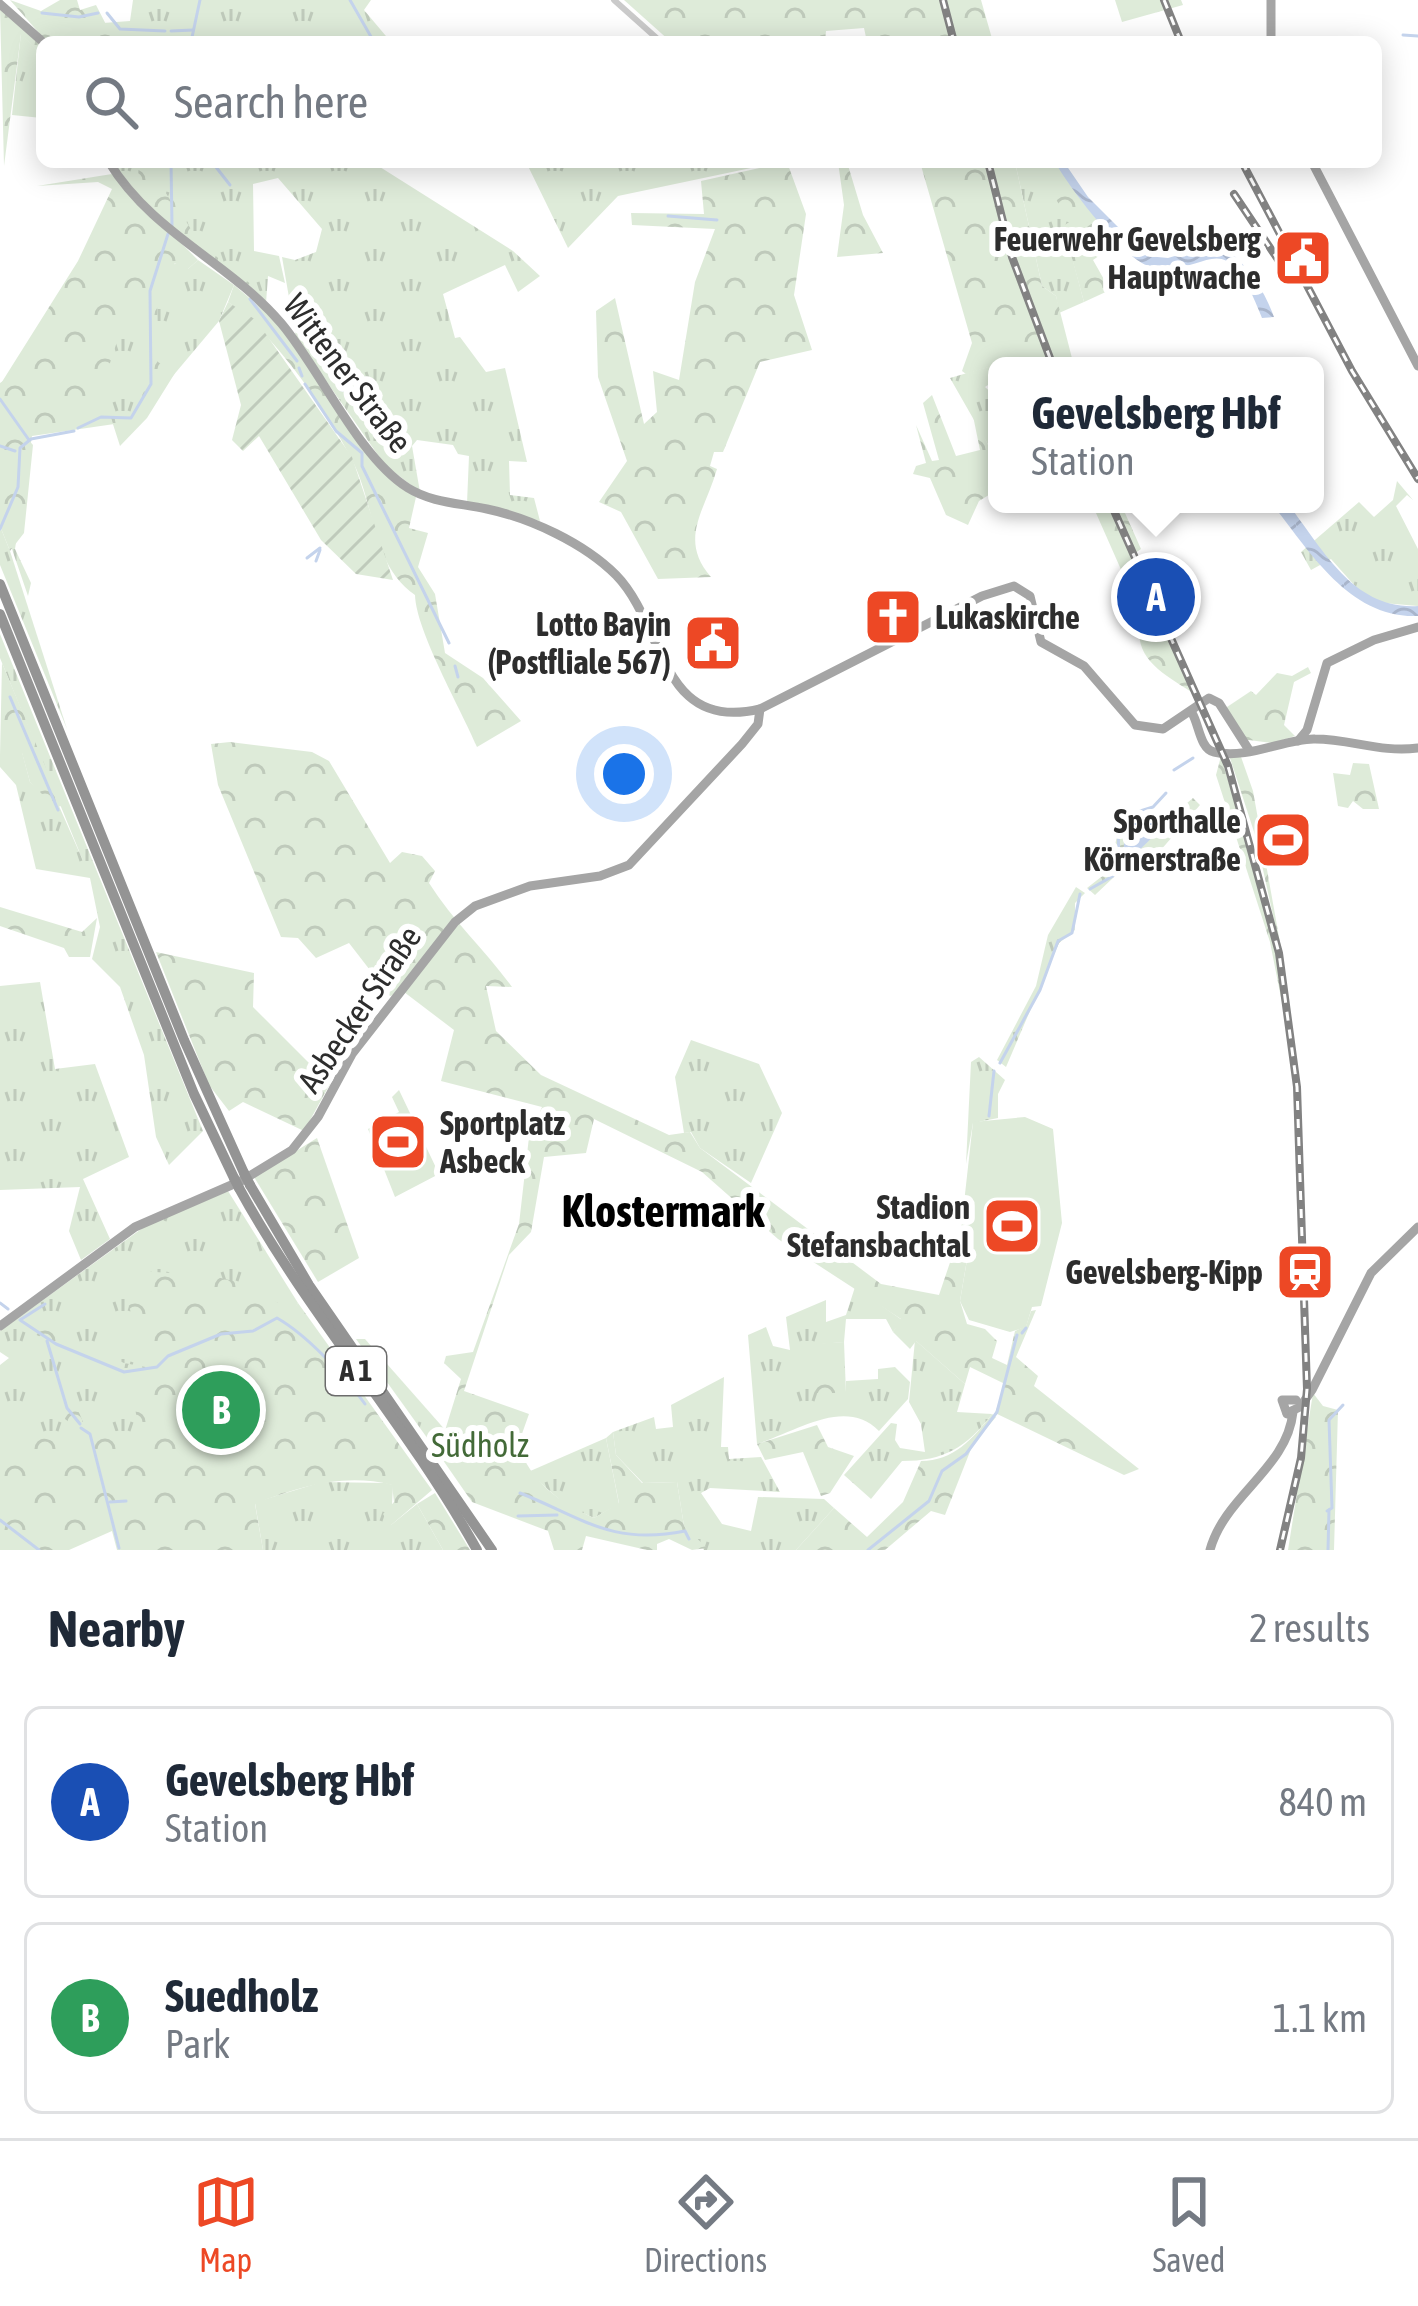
<!DOCTYPE html>
<meta charset="utf-8">
<style>
:root{--surface:#fff;--page:#f6f6f7;--text:#1f2937;--muted:#747a83;--line:#e0e1e3;--accent:#ed4825}
body{margin:0;font-family:"Asap Condensed",sans-serif;background:var(--page);color:var(--text)}
.you{position:absolute;left:624px;top:774px;width:42px;height:42px;margin:-30px;border:9px solid #fff;border-radius:50%;background:#1a73e8;box-shadow:0 0 0 18px #1a73e833}
.badge{display:grid;place-items:center;width:78px;height:78px;border-radius:50%;background:var(--accent);color:#fff;font-size:39px;font-weight:700}
.pin{position:absolute;translate:-50% -50%;border:6px solid #fff;box-shadow:0 3px 12px #0006}
.popup{position:absolute;left:988px;top:357px;width:336px;height:156px;box-sizing:border-box;display:grid;place-content:center;border-radius:18px;background:var(--surface);filter:drop-shadow(0 3px 9px #0005);font-size:39px;white-space:nowrap;color:var(--muted)}
.popup b{font-size:45px;color:var(--text)}
.popup::after{content:'';position:absolute;left:50%;top:100%;margin-left:-24px;border:24px solid transparent;border-top-color:var(--surface)}
.list{margin:0;padding:0;list-style:none}
h2{display:flex;justify-content:space-between;align-items:center;height:156px;margin:0;padding:0 48px;font-size:51px}
h2 small{font-size:39px;font-weight:400;color:var(--muted)}
.list li{display:grid;grid-template-columns:78px 1fr auto;gap:36px;align-items:center;box-sizing:border-box;height:192px;margin:0 24px 24px;padding:0 24px;border:3px solid var(--line);border-radius:18px}
.list b{display:block;font-size:45px;white-space:nowrap}
.list p{margin:0;font-size:39px;white-space:nowrap;color:var(--muted)}
.list em{font-size:39px;font-style:normal;color:var(--muted)}
.icon{flex:none;width:66px;height:66px;fill:none;stroke:currentColor;stroke-width:2;stroke-linecap:round;stroke-linejoin:round}
.map{position:relative;flex:none;width:1418px;height:1550px;overflow:hidden}
.search{position:absolute;background:var(--surface);box-shadow:0 6px 30px #0003;left:36px;right:36px;top:36px;height:132px;display:flex;align-items:center;gap:30px;box-sizing:border-box;padding:0 42px;border-radius:18px;color:var(--muted);font-size:45px}
.sheet{height:588px;background:var(--surface)}
nav{display:flex;justify-content:space-around;align-items:center;box-sizing:border-box;height:168px;border-top:3px solid var(--line);background:var(--surface);font-size:33px;color:var(--muted)}
nav a{display:grid;justify-items:center;gap:6px}
nav .on{color:var(--accent)}
.map>svg:first-child{display:block}
.grass{fill:url(#grass-tufts)}
.forest{fill:url(#forest-crowns)}
.garden{fill:url(#garden-furrows)}
.pitch{fill:#deebd9}
.water{fill:url(#water-waves)}
.lines{fill:none;stroke-linecap:round;stroke-linejoin:round}
.stream{stroke:#c4d3ec;stroke-width:3}
.minor{stroke:#cacaca;stroke-width:6}
.major{stroke:#a5a5a5;stroke-width:9}
.highway{stroke:#949494;stroke-width:10}
.rail-casing{stroke:#828282;stroke-width:8}
.rail{stroke:#fff;stroke-width:3;stroke-dasharray:9;stroke-linecap:butt}
.highway-bridge{stroke:#949494;stroke-width:10}
.labels{text-anchor:middle;stroke-width:12;stroke-linejoin:round;paint-order:stroke}
.shield{fill:#fff;stroke:#6c6c6c;stroke-width:3}
.shield-label{font-size:30px;font-weight:bold;fill:#2d2d2d}
.poi-label{font-size:33px;font-weight:bold;fill:#2d2d2d;stroke:#fff;text-anchor:end}
.street-label{font-size:33px;fill:#2d2d2d;stroke:#fff}
.park-label{font-size:33px;fill:#436a38;stroke:#fff}
.district-label{font-size:45px;font-weight:bold;fill:#000;stroke:#fff}
</style>
<div class="map">
<svg width="1418" height="1550" viewBox="0 0 1418 1550">
<defs>
<pattern id="grass-tufts" width="24" height="20" patternUnits="userSpaceOnUse" patternTransform="scale(3)"><rect width="24" height="20" fill="#deebd9"/><path d="M3 7l-1-3M5 7V3M7 7l1-3M15 17l-1-3M17 17v-4M19 17l1-3" fill="none" stroke="#bfcabb"/></pattern>
<pattern id="forest-crowns" width="20" height="18" patternUnits="userSpaceOnUse" patternTransform="scale(3)"><rect width="20" height="18" fill="#deebd9"/><path d="M2 6a3 3 0 1 1 6 0M12 15a3 3 0 1 1 6 0" fill="none" stroke="#bfcabb"/></pattern>
<pattern id="garden-furrows" width="10" height="10" patternUnits="userSpaceOnUse" patternTransform="scale(3)"><rect width="10" height="10" fill="#deebd9"/><path d="M-1 1l2-2M0 10L10 0M9 11l2-2" fill="none" stroke="#bfcabb"/></pattern>
<pattern id="water-waves" width="16" height="10" patternUnits="userSpaceOnUse" patternTransform="scale(3)"><rect width="16" height="10" fill="#c4d3ec"/><path d="M0 5q4-4 8 0t8 0" fill="none" stroke="#a9b5cb"/></pattern>
</defs>
<rect width="100%" height="100%" fill="#fff"/>
<g class="grass">
<polygon points="133,0 371,0 364,10 391,42 115,42 103,23 130,21"/>
<polygon points="1115,0 1181,0 1183,5 1122,22"/>
<polygon points="21,33 42,56 42,118 12,115"/>
<polygon points="112,162 372,162 513,251 540,276 518,292 505,265 443,294 455,338 460,337 486,372 505,368 527,462 509,461 510,495 534,498 540,521 467,503 469,456 458,454 453,445 417,440 412,446 420,492 385,465 296,338 282,257 295,260 316,252 322,229 278,178 253,184 254,251 279,256 285,283 268,276 266,303 150,209"/>
<polygon points="526,162 584,166 589,162 779,162 618,196 568,248"/>
<polygon points="1015,162 1043,162 1072,221 1064,227 1084,302 1059,313 1056,296 1042,286"/>
<polygon points="198,260 234,285 219,321 135,421 32,436 15,549 31,583 28,596 0,514 0,383 176,263 188,269"/>
<polygon points="1022,357 1026,361 997,366 997,379 985,387 997,398 997,432 990,448 950,378"/>
<polygon points="1397,481 1413,500 1407,495 1396,506 1418,549 1418,606 1383,603 1363,595 1331,559 1311,570 1301,552 1359,502 1374,517 1393,500"/>
<polygon points="0,526 10,551 67,729 0,565"/>
<polygon points="0,634 203,1131 169,1165 156,1137 144,1055 120,987 92,959 100,927 90,878 36,869 16,785 0,767 0,755 22,752 30,782 59,806 84,863 0,658"/>
<polygon points="1076,887 1085,893 1075,903 1075,930 1059,943 1006,1067 997,1060 1036,986 1048,935"/>
<polygon points="40,982 55,1069 95,1064 129,1157 83,1179 110,1239 81,1260 69,1231 80,1187 0,1190 0,986"/>
<polygon points="691,1040 759,1064 782,1113 751,1183 700,1148 691,1132 684,1133 675,1077"/>
<polygon points="979,1057 1005,1080 998,1094 998,1118 973,1123 966,1164 971,1062"/>
<polygon points="228,1191 298,1303 292,1315 316,1477 256,1502 322,1482 386,1483 393,1485 391,1525 417,1504 443,1550 263,1550 255,1503 0,1513 0,1365 9,1358 0,1352 0,1331 144,1227"/>
<path d="M855,1287L902,1320L893,1332L886,1319H846L844,1342L810,1345L846,1392V1381L878,1379V1369L895,1367L910,1382L908,1399L879,1431C845,1397 798,1431 757,1444L748,1335L766,1327L773,1346L790,1350L786,1317L826,1300V1322L846,1315Z"/>
<polygon points="356,1339 365,1339 447,1432 438,1453"/>
<path d="M915,1340L965,1384L957,1412L992,1414C966,1448 944,1461 902,1461L871,1499L844,1475L891,1423L897,1424L895,1440L900,1448L925,1452L921,1424L909,1402Z"/>
<polygon points="724,1377 721,1447 728,1447 729,1459 761,1457 780,1492 710,1488 701,1493 722,1524 751,1531 758,1497 824,1499 834,1508 796,1550 704,1550 684,1526 677,1482 643,1483 616,1455 613,1432 654,1417 656,1429 673,1427 671,1405"/>
<polygon points="606,1438 619,1504 594,1518 567,1506 528,1472"/>
</g>
<g class="forest">
<polygon points="10,0 41,11 60,0 77,0 80,10 96,5 115,42 47,42"/>
<polygon points="624,0 981,0 993,42 867,42 864,28 826,31 825,42 671,42"/>
<polygon points="0,8 42,45 42,56 21,34 4,166"/>
<path d="M139,162H147L172,203L166,162H174C169,232 218,257 266,296V303L196,252L137,193Z"/>
<path d="M787,162L806,214L794,295L812,350L760,362L723,452H714L710,466L717,469C705,511 678,539 711,577L658,579L621,512L599,502L627,461L598,377L596,311L615,298L644,424L657,412L653,371L679,380L695,282L715,229L632,225L631,213L704,214L701,181Z"/>
<polygon points="838,162 847,162 863,215 883,253 837,257 844,205"/>
<polygon points="920,162 1015,162 1042,286 1056,296 1074,366 1019,366 1026,361 1022,357 966,374 962,371 972,343"/>
<polygon points="1043,162 1055,162 1119,242 1093,260 1110,290 1084,302 1063,226 1071,221 1052,194"/>
<polygon points="112,174 198,260 187,270 175,263 157,296 158,362 175,373 147,418 120,446 111,418 131,416 147,386 148,301 130,302 108,369 60,426 29,426 26,437 33,445 24,533 10,551 0,526 0,385 78,261 112,189 98,182 37,186"/>
<path d="M234,285L273,318L369,452L416,497L409,528L428,533L418,567L435,594L445,653L483,678L521,721L477,747C461,709 416,631 415,595C370,564 376,503 350,456C325,408 272,331 228,302Z"/>
<polygon points="932,395 956,456 980,450 972,411 989,447 997,432 997,490 979,501 968,525 946,515 930,478 913,474 916,466 926,463 916,425 932,461 939,460 923,403"/>
<path d="M1092,504H1121L1141,549L1131,556L1196,695C1166,675 1129,659 1142,617Z"/>
<polygon points="2,663 62,806 55,807 30,782 22,753 12,759 0,755"/>
<polygon points="1308,667 1311,673 1294,682 1284,725 1295,736 1273,743 1241,739 1224,709 1251,691 1256,695 1277,673 1292,676"/>
<path d="M230,742L312,752L329,761L390,863L402,852L422,856L435,871L429,883C453,921 485,950 512,987L486,986L496,1031L541,1075L669,1135L690,1132L700,1148L881,1284L939,1295L961,1230H972L960,1301L967,1324L985,1329L997,1341L992,1358L1007,1365L1015,1331L1026,1326L1031,1311L1036,1310L1016,1357L1038,1376L1034,1386L1139,1469L1124,1475L995,1413L1005,1384L970,1367L965,1384L916,1341L910,1349L893,1332L901,1319L778,1239L702,1172L594,1119L586,1153L544,1157L531,1232L509,1255L464,1391L529,1414L518,1445C531,1482 559,1502 594,1518L619,1503L606,1438L613,1432L616,1455L642,1483L677,1482L684,1526L707,1548L692,1550L669,1539L657,1544V1550H647L586,1536L582,1550H554L548,1531L472,1502L438,1453L461,1379L444,1363L446,1356L473,1352L519,1224L529,1137L542,1107L441,1081L454,1030L404,992L390,996L349,943L316,958L298,938L281,937L218,785L211,744Z"/>
<polygon points="1240,754 1253,791 1284,965 1256,838 1230,758"/>
<polygon points="1221,756 1274,937 1288,1033 1270,942 1216,775"/>
<polygon points="1353,763 1369,764 1379,809 1363,809 1353,801 1348,808 1338,806 1333,773 1350,775"/>
<polygon points="1193,798 1200,805 1146,867 1133,859 1095,895 1087,888 1110,870 1120,821 1130,808 1136,817 1126,829 1123,866 1140,843"/>
<polygon points="0,907 82,932 97,918 90,957 69,957 64,948 0,926"/>
<polygon points="156,952 254,973 253,1007 330,1084 304,1131 243,1102 229,1111 209,1085"/>
<polygon points="317,1138 359,1258 318,1282 254,1177"/>
<path d="M142,1271C205,1276 241,1271 291,1313L298,1303L432,1490L390,1526L383,1514L394,1502L392,1485C345,1473 300,1486 255,1504L263,1550H117L112,1531L69,1550H0V1426L82,1449V1432L65,1419L53,1378L66,1382L83,1422L133,1436L138,1427L131,1381L14,1324L22,1316L124,1363L151,1368L118,1276Z"/>
<polygon points="844,1342 846,1393 815,1393 809,1344"/>
<polygon points="1313,1393 1323,1406 1338,1410 1334,1550 1288,1550"/>
<path d="M992,1414L996,1417L973,1444L945,1515L931,1511L885,1550H796L834,1508L867,1537L903,1502L921,1461C953,1461 973,1439 992,1414Z"/>
<polygon points="817,1425 828,1447 854,1456 830,1493 821,1496 803,1452 765,1460 757,1444"/>
<polygon points="435,1493 470,1550 443,1550 417,1504"/>
</g>
<polygon class="garden" points="228,302 256,320 352,457 393,580 356,574 321,540 259,436 243,451 232,440 241,405 219,321"/>
<g class="pitch">
<polygon points="399,1090 439,1174 395,1197 368,1129 399,1112 392,1097"/>
<polygon points="1025,1117 1053,1129 1062,1223 1041,1306 1032,1307 1026,1327 1010,1332 969,1320 960,1301 972,1231 961,1230 973,1122"/>
</g>
<g class="water">
<path d="M1055,162H1064L1088,197L1147,256L1168,258L1219,243C1246,263 1263,287 1274,317L1262,318C1222,214 1209,281 1149,266C1123,259 1068,186 1055,162Z"/>
<path d="M1272,504H1288C1323,549 1353,610 1418,606V616C1349,619 1309,550 1272,504Z"/>
<polygon points="1148,815 1169,821 1121,868 1126,829 1136,817"/>
</g>
<g class="lines">
<g class="stream">
<polyline points="350,0 374,42"/>
<polyline points="42,13 79,17 98,13"/>
<polyline points="107,13 120,29 165,31"/>
<polyline points="171,31 193,30"/>
<polyline points="1403,35 1418,36"/>
<polyline points="191,42 200,0"/>
<polyline points="985,42 990,38"/>
<polyline points="171,162 172,226"/>
<polyline points="212,162 230,185"/>
<polyline points="144,165 171,164"/>
<polyline points="124,166 137,165"/>
<polyline points="668,216 717,220"/>
<polyline points="250,299 297,361"/>
<polyline points="299,368 302,376"/>
<polyline points="305,384 336,431 362,453 362,466 449,643"/>
<polyline points="342,390 372,387"/>
<polyline points="0,399 29,440"/>
<polyline points="78,428 101,417 131,418 151,384 150,291 168,234"/>
<polyline points="0,446 15,451"/>
<polyline points="0,529 18,487 20,448 31,439 74,431"/>
<polyline points="307,558 320,548"/>
<polyline points="316,561 320,550"/>
<polyline points="455,666 458,677"/>
<polyline points="10,697 58,810"/>
<polyline points="1174,770 1193,758"/>
<polyline points="1119,869 1118,818 1153,807 1166,793"/>
<polyline points="1090,889 1113,876"/>
<polyline points="1000,1063 1040,990 1058,941 1072,933 1080,894"/>
<polyline points="989,1116 994,1071"/>
<polyline points="0,1303 8,1309"/>
<path d="M45,1304L20,1320L56,1344L124,1372L157,1367L168,1356L221,1334L253,1331L277,1318C307,1335 345,1376 365,1404"/>
<polyline points="1022,1333 1026,1328"/>
<polyline points="47,1341 67,1408 80,1424"/>
<polyline points="81,1428 90,1434 119,1548"/>
<path d="M520,1493C581,1517 611,1546 685,1531L689,1539"/>
<polyline points="110,1502 126,1501"/>
<polyline points="1327,1511 1332,1508 1329,1420 1343,1405"/>
<polyline points="518,1516 557,1515"/>
<polyline points="0,1520 39,1550"/>
<polyline points="868,1550 929,1501 942,1471 966,1454 997,1412 1017,1335"/>
<polyline points="1328,1550 1329,1510"/>
</g>
<polyline class="minor" points="614,0 661,42"/>
<g class="major">
<polyline points="1271,0 1271,42"/>
<polyline points="0,4 43,42"/>
<path d="M109,162C152,233 229,262 281,323C320,369 359,458 408,488C432,503 460,503 487,509C530,518 584,543 616,575C666,626 659,733 760,709L982,596L1014,586L1030,596L1041,642L1084,666L1135,725L1163,729L1209,698L1219,703L1249,750"/>
<polyline points="1312,162 1418,366"/>
<path d="M1192,713C1199,724 1200,749 1214,752C1248,760 1286,738 1315,739C1351,739 1381,753 1418,748"/>
<polyline points="1298,741 1307,730 1327,663 1374,640 1418,627"/>
<polyline points="0,1326 135,1227 243,1180 292,1150 318,1117 352,1054 455,922 475,906 530,886 600,876 629,865 742,744 758,724 760,709"/>
<polyline points="1287,1413 1300,1407 1312,1390 1371,1273 1418,1227"/>
<polyline points="1287,1414 1282,1400 1296,1400"/>
<path d="M1210,1550C1225,1495 1287,1469 1293,1412"/>
</g>
<g class="highway">
<polyline points="0,584 184,1040 244,1173"/>
<polyline points="0,614 194,1094 234,1178"/>
<polyline points="250,1185 309,1285 492,1550"/>
<path d="M239,1188C309,1316 407,1424 477,1550"/>
</g>
<g class="rail-casing">
<g id="rail">
<polyline points="943,0 954,42"/>
<polyline points="1164,0 1181,42"/>
<polyline points="988,162 1012,257 1053,366"/>
<polyline points="1242,162 1352,371 1418,479"/>
<polyline points="1234,194 1289,276"/>
<polyline points="1111,504 1228,766 1279,953 1297,1087 1307,1389 1301,1458 1280,1550"/>
</g>
</g>
<use href="#rail" class="rail"/>
<g class="highway-bridge">
<polyline points="244,1173 250,1185"/>
<polyline points="234,1178 239,1188"/>
</g>
</g>
<defs>
<g id="civic-square" transform="scale(3)"><rect x="-9" y="-9" width="18" height="18" rx="4" fill="#ed4825" stroke="#fff"/><path d="M-.6-6.5H3V-4.5H.6V-3L4-1V1h2V6H-6V1h2V-1L-.6-3ZM-1.2 2.5V6h2.4V2.5Z" fill="#fff"/></g>
<g id="church-square" transform="scale(3)"><rect x="-9" y="-9" width="18" height="18" rx="4" fill="#ed4825" stroke="#fff"/><path d="M-1.2-6h2.4v3.5h3.3v2.4h-3.3V6h-2.4V-.1h-3.3v-2.4h3.3Z" fill="#fff"/></g>
<g id="stadium-square" transform="scale(3)"><rect x="-9" y="-9" width="18" height="18" rx="4" fill="#ed4825" stroke="#fff"/><path d="M0-5a6.5 5 0 1 0 0 10a6.5 5 0 1 0 0-10ZM-3.5-1.8h7v3.6h-7Z" fill="#fff"/></g>
<g id="station-square" transform="scale(3)"><rect x="-9" y="-9" width="18" height="18" rx="4" fill="#ed4825" stroke="#fff"/><path d="M-3-6H3Q5-6 5-4V2Q5 4 3 4L4.5 6H3L1.5 4h-3L-3 6H-4.5L-3 4Q-5 4-5 2V-4Q-5-6-3-6ZM-3.5-4v3h7v-3ZM-3.5 1v1.5H-2V1ZM2 1v1.5H3.5V1Z" fill="#fff"/></g>
</defs>
<g fill-rule="evenodd">
<use href="#civic-square" x="1303" y="258"/>
<use href="#church-square" x="893" y="617"/>
<use href="#civic-square" x="713" y="643"/>
<use href="#stadium-square" x="1283" y="840"/>
<use href="#stadium-square" x="398" y="1142"/>
<use href="#stadium-square" x="1012" y="1226"/>
<use href="#station-square" x="1305" y="1272"/>
</g>
<g class="labels">
<rect class="shield" x="326" y="1347" width="60" height="48" rx="9"/>
<g class="shield-label">
<text x="356" y="1381">A 1</text>
</g>
<g class="poi-label">
<text x="1261" y="251">Feuerwehr Gevelsberg<tspan x="1261" dy="38">Hauptwache</tspan></text>
<text x="935" y="629" text-anchor="start">Lukaskirche</text>
<text x="671" y="636">Lotto Bayin<tspan x="671" dy="38">(Postfliale 567)</tspan></text>
<text x="1241" y="833">Sporthalle<tspan x="1241" dy="38">Körnerstraße</tspan></text>
<text x="440" y="1135" text-anchor="start">Sportplatz<tspan x="440" dy="38">Asbeck</tspan></text>
<text x="970" y="1219">Stadion<tspan x="970" dy="38">Stefansbachtal</tspan></text>
<text x="1263" y="1284">Gevelsberg-Kipp</text>
</g>
<g class="street-label">
<text transform="translate(348 373) rotate(53)" y="12">Wittener Straße</text>
<text transform="translate(359 1009) rotate(-56)" y="12">Asbecker Straße</text>
</g>
<g class="park-label">
<text x="480" y="1457">Südholz</text>
</g>
<g class="district-label">
<text x="663" y="1227">Klostermark</text>
</g>
</g>
</svg>
<div class="you"></div>
<div class="pin badge" style="left:1156px;top:597px;background:#1a4fb4">A</div>
<div class="popup"><b>Gevelsberg Hbf</b>Station</div>
<div class="pin badge" style="left:221px;top:1410px;background:#2e9e5b">B</div>
<div class="search"><svg class="icon" aria-label="search" viewBox="0 0 24 24"><circle cx="10" cy="10" r="6"/><path d="M15 15l6 6"/></svg>Search here</div>
</div>
<section class="sheet">
<h2>Nearby<small>2 results</small></h2>
<ul class="list">
<li><span class="badge" style="background:#1a4fb4">A</span><div><b>Gevelsberg Hbf</b><p>Station</p></div><em>840 m</em></li>
<li><span class="badge" style="background:#2e9e5b">B</span><div><b>Suedholz</b><p>Park</p></div><em>1.1 km</em></li>
</ul>
</section>
<nav>
<a class="on"><svg class="icon" aria-label="map" viewBox="0 0 24 24"><path d="M3 6l6-2 6 2 6-2v14l-6 2-6-2-6 2zM9 4v14M15 6v14"/></svg>Map</a>
<a><svg class="icon" aria-label="directions" viewBox="0 0 24 24"><path d="M12 3l9 9-9 9-9-9zM9 14v-3h6M13 9l2 2-2 2"/></svg>Directions</a>
<a><svg class="icon" aria-label="saved" viewBox="0 0 24 24"><path d="M7 4h10v16l-5-4-5 4z"/></svg>Saved</a>
</nav>
